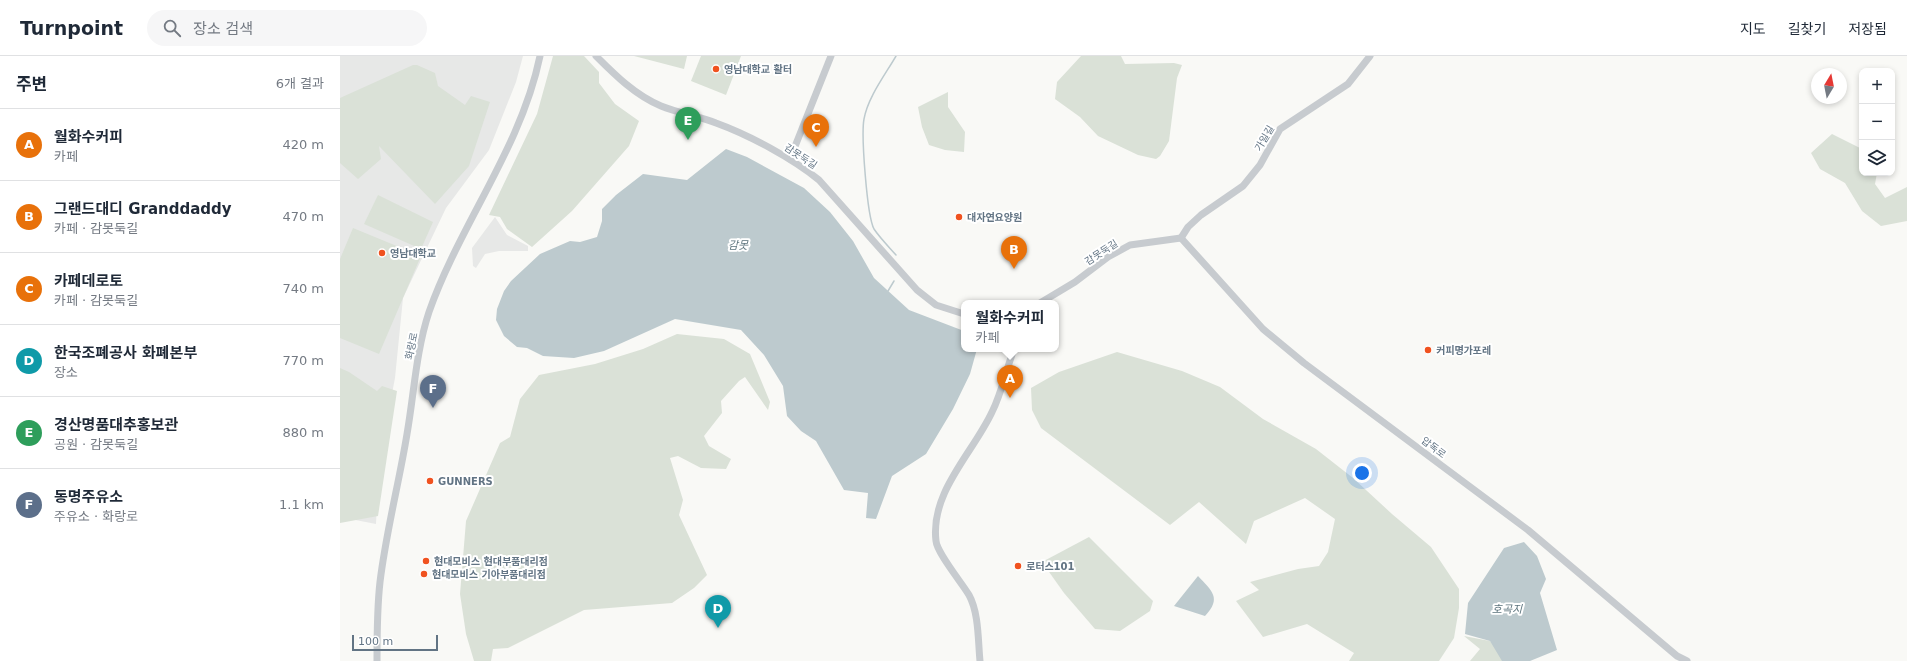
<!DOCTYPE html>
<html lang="ko">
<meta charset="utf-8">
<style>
:root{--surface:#fff;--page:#f6f6f7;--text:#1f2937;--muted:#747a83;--line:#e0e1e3;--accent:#111827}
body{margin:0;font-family:"DejaVu Sans","Noto Sans KR",sans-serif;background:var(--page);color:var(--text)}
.controls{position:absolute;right:12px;top:12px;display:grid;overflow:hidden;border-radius:8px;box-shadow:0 2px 6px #0003}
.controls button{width:36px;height:36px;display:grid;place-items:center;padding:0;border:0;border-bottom:1px solid var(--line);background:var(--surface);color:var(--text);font:20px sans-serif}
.compass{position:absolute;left:1471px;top:12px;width:36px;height:36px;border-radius:50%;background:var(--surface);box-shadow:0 2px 6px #0003;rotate:10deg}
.scale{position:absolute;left:12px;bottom:10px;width:86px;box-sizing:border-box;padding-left:4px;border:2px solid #627484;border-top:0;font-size:11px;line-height:14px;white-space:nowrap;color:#627484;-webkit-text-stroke:3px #fff;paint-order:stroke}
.you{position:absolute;left:1022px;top:417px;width:14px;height:14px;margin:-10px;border:3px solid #fff;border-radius:50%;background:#1a73e8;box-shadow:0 0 0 6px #1a73e833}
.badge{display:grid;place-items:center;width:26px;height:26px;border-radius:50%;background:var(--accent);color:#fff;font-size:13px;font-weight:700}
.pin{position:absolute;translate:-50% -33px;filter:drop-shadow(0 1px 2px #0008)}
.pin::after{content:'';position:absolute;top:21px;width:14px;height:12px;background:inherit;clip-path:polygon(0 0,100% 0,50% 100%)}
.popup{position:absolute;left:621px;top:244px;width:98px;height:52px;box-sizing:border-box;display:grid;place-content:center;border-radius:8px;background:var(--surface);filter:drop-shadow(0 1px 3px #0005);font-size:13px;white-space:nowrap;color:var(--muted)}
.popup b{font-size:15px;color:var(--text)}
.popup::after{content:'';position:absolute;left:50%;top:100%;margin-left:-8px;border:8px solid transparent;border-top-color:var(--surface)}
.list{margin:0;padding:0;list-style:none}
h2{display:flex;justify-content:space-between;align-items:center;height:52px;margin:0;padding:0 16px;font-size:17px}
h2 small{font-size:13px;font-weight:400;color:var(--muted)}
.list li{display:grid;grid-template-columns:26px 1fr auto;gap:12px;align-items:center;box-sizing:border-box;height:72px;padding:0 16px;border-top:1px solid var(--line)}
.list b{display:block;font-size:15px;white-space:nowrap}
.list p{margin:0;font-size:13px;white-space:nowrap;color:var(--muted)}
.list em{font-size:13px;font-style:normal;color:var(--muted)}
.icon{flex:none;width:22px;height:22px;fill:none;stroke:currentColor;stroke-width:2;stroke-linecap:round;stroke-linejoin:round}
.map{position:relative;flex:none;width:1567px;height:605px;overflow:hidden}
header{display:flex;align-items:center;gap:24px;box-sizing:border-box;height:56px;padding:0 20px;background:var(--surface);border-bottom:1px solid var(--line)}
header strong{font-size:19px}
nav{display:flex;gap:22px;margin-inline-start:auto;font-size:14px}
.search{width:280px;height:36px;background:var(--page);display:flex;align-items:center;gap:10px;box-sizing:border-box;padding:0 14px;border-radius:22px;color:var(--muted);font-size:15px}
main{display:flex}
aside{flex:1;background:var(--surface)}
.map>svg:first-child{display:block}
.built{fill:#e7e8e7}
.green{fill:#dae1d7}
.water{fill:#bdcace}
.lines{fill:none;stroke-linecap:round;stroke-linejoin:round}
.stream{stroke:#bdcace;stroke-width:1.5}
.minor{stroke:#c7cbcf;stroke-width:7}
.poi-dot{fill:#f0521f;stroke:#fff;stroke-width:1.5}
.labels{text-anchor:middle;stroke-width:4;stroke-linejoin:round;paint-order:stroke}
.poi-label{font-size:10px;font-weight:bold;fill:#627484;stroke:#fff;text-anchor:start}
.street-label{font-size:10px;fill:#627484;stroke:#fff}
.water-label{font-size:11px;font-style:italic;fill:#5d747d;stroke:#fff}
</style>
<header>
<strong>Turnpoint</strong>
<div class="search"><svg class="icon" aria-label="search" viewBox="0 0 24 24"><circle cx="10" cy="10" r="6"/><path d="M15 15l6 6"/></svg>장소 검색</div>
<nav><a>지도</a><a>길찾기</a><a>저장됨</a></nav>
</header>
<main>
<aside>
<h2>주변<small>6개 결과</small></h2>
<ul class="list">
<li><span class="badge" style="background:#e8710a">A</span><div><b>월화수커피</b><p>카페</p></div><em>420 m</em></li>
<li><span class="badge" style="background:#e8710a">B</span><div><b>그랜드대디 Granddaddy</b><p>카페 · 감못둑길</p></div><em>470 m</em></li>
<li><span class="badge" style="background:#e8710a">C</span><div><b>카페데로토</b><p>카페 · 감못둑길</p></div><em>740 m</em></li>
<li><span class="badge" style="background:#0f9aa8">D</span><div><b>한국조폐공사 화폐본부</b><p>장소</p></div><em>770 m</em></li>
<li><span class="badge" style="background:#2e9e5b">E</span><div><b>경산명품대추홍보관</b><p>공원 · 감못둑길</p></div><em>880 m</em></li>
<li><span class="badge" style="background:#5c6f8a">F</span><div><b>동명주유소</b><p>주유소 · 화랑로</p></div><em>1.1 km</em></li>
</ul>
</aside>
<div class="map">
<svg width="1567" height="605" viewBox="0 0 1567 605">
<rect width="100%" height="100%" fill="#f9f9f6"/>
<g class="built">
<polygon points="0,0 183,0 176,26 149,94 106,152 63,242 55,322 39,405 36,468 0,461"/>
<polygon points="155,161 167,179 188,190 188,195 159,195 145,198 136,212 133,210 132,192"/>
</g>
<g class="green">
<polygon points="213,0 244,0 259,16 259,27 275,48 299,65 289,90 232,155 192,191 167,173 160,161 149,159 197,58"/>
<polygon points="294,0 347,0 344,13"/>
<polygon points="361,0 401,0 386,39 351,25"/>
<polygon points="741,0 781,0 785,8 834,7 842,9 837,22 829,85 820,100 816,103 798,99 758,80 740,61 715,43 717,26"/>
<polygon points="73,9 77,9 95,17 98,30 125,49 131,40 150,46 129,110 95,148 39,90 41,103 18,123 0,107 0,42"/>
<polygon points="608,36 608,51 625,76 624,96 605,94 589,89 582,71 578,51"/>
<polygon points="1492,78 1522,93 1522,117 1537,117 1535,128 1545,142 1567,131 1567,165 1541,170 1522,155 1505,127 1480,113 1471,97"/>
<polygon points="38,139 93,166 81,193 24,168"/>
<polygon points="13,172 81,200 39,298 0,282 0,203"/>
<polygon points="337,278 384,283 410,298 430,346 428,354 405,321 399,325 381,345 382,357 364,380 369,390 391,403 386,413 361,412 338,400 330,402 343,444 339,459 367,519 354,532 332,547 244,554 168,592 153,593 151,605 134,605 126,578 120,538 126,465 160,387 170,381 180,343 199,319 255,308 303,293"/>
<polygon points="777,296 842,315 880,331 923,363 976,393 1013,422 1052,458 1091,491 1119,533 1119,552 1114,582 1099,605 1009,605 1014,597 967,568 923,581 896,545 919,534 910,526 958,513 979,510 988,496 995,463 965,442 914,465 906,488 859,446 830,469 701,372 692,354 691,332 719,316"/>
<polygon points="0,312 9,316 37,335 42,330 57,335 38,460 0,467"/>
<polygon points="749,481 813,545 810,555 780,575 755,573 724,537 702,506"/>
<polygon points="1124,580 1150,585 1167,605 1130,605 1140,593"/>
</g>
<g class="water">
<polygon points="386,93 407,101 464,132 490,156 513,185 534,222 569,254 624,275 624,293 637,293 630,318 613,353 586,398 552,420 536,463 526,462 528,437 504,434 476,385 461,375 447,360 443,330 424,299 401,274 335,263 264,295 234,302 203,300 187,292 177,291 164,280 156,264 157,253 164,235 171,225 200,198 230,185 240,186 257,181 262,165 262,153 276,139 303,118 347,124"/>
<polygon points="1184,486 1197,500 1206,523 1200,537 1217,594 1190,605 1162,605 1150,585 1125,578 1128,547 1164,492"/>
<path d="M858,520C872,535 882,542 865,560L834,550Z"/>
</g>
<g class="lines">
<g class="stream">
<path d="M556,0C545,19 528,41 524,63C521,79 527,160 534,173C540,182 549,191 556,199"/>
<polyline points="548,235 554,225"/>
</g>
<g class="minor">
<path d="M256,0C275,19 295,39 321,50C338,57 358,60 376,67C409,79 452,102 479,124L577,234L596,249L624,258"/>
<polyline points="450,103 491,0"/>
<polyline points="841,182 923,273 964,307 1188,474 1337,600 1347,605"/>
<polyline points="841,182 848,171 861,159 903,130 920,109 940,73 1008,28 1030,0"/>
<polyline points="700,247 735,226 768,201 790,189 841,182"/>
<path d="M37,605C37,578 37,552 40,526C46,476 59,427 67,378C74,338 76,295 89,256C120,168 181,92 200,0"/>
<path d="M640,605C638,585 639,557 629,539C622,527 597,497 596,485C590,436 633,397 652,356C662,336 666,314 674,293"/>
</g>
</g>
<g class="poi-dot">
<circle cx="376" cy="13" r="4"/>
<circle cx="619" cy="161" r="4"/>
<circle cx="42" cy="197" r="4"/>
<circle cx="1088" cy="294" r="4"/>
<circle cx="90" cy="425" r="4"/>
<circle cx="86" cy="505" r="4"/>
<circle cx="678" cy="510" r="4"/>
<circle cx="84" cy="518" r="4"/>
</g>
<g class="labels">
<g class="poi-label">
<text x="384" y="17">영남대학교 활터</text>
<text x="627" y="165">대자연요양원</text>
<text x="50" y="201">영남대학교</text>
<text x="1096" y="298">커피명가포레</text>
<text x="98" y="429">GUNNERS</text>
<text x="94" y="509">현대모비스 현대부품대리점</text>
<text x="686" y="514">로터스101</text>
<text x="92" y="522">현대모비스 기아부품대리점</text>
</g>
<g class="street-label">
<text transform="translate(924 82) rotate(-59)" y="4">가일길</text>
<text transform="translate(461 100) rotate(33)" y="4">감못둑길</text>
<text transform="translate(761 196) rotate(-33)" y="4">감못둑길</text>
<text transform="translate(71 290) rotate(-78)" y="4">화랑로</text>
<text transform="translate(1094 391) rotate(37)" y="4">압독로</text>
</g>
<g class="water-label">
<text x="398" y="193">감못</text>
<text x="1167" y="557">호곡지</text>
</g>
</g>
</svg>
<div class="controls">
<button>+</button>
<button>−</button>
<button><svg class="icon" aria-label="layers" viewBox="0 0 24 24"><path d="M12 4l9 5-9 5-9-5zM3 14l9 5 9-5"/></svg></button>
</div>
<svg class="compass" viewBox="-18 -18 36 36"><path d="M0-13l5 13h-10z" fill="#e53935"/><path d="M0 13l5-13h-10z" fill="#747a83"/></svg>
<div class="scale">100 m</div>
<div class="you"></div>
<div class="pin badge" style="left:670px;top:342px;background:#e8710a">A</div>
<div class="popup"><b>월화수커피</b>카페</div>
<div class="pin badge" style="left:674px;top:213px;background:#e8710a">B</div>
<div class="pin badge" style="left:476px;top:91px;background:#e8710a">C</div>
<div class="pin badge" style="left:378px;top:572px;background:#0f9aa8">D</div>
<div class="pin badge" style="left:348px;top:84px;background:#2e9e5b">E</div>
<div class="pin badge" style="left:93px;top:352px;background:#5c6f8a">F</div>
</div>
</main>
